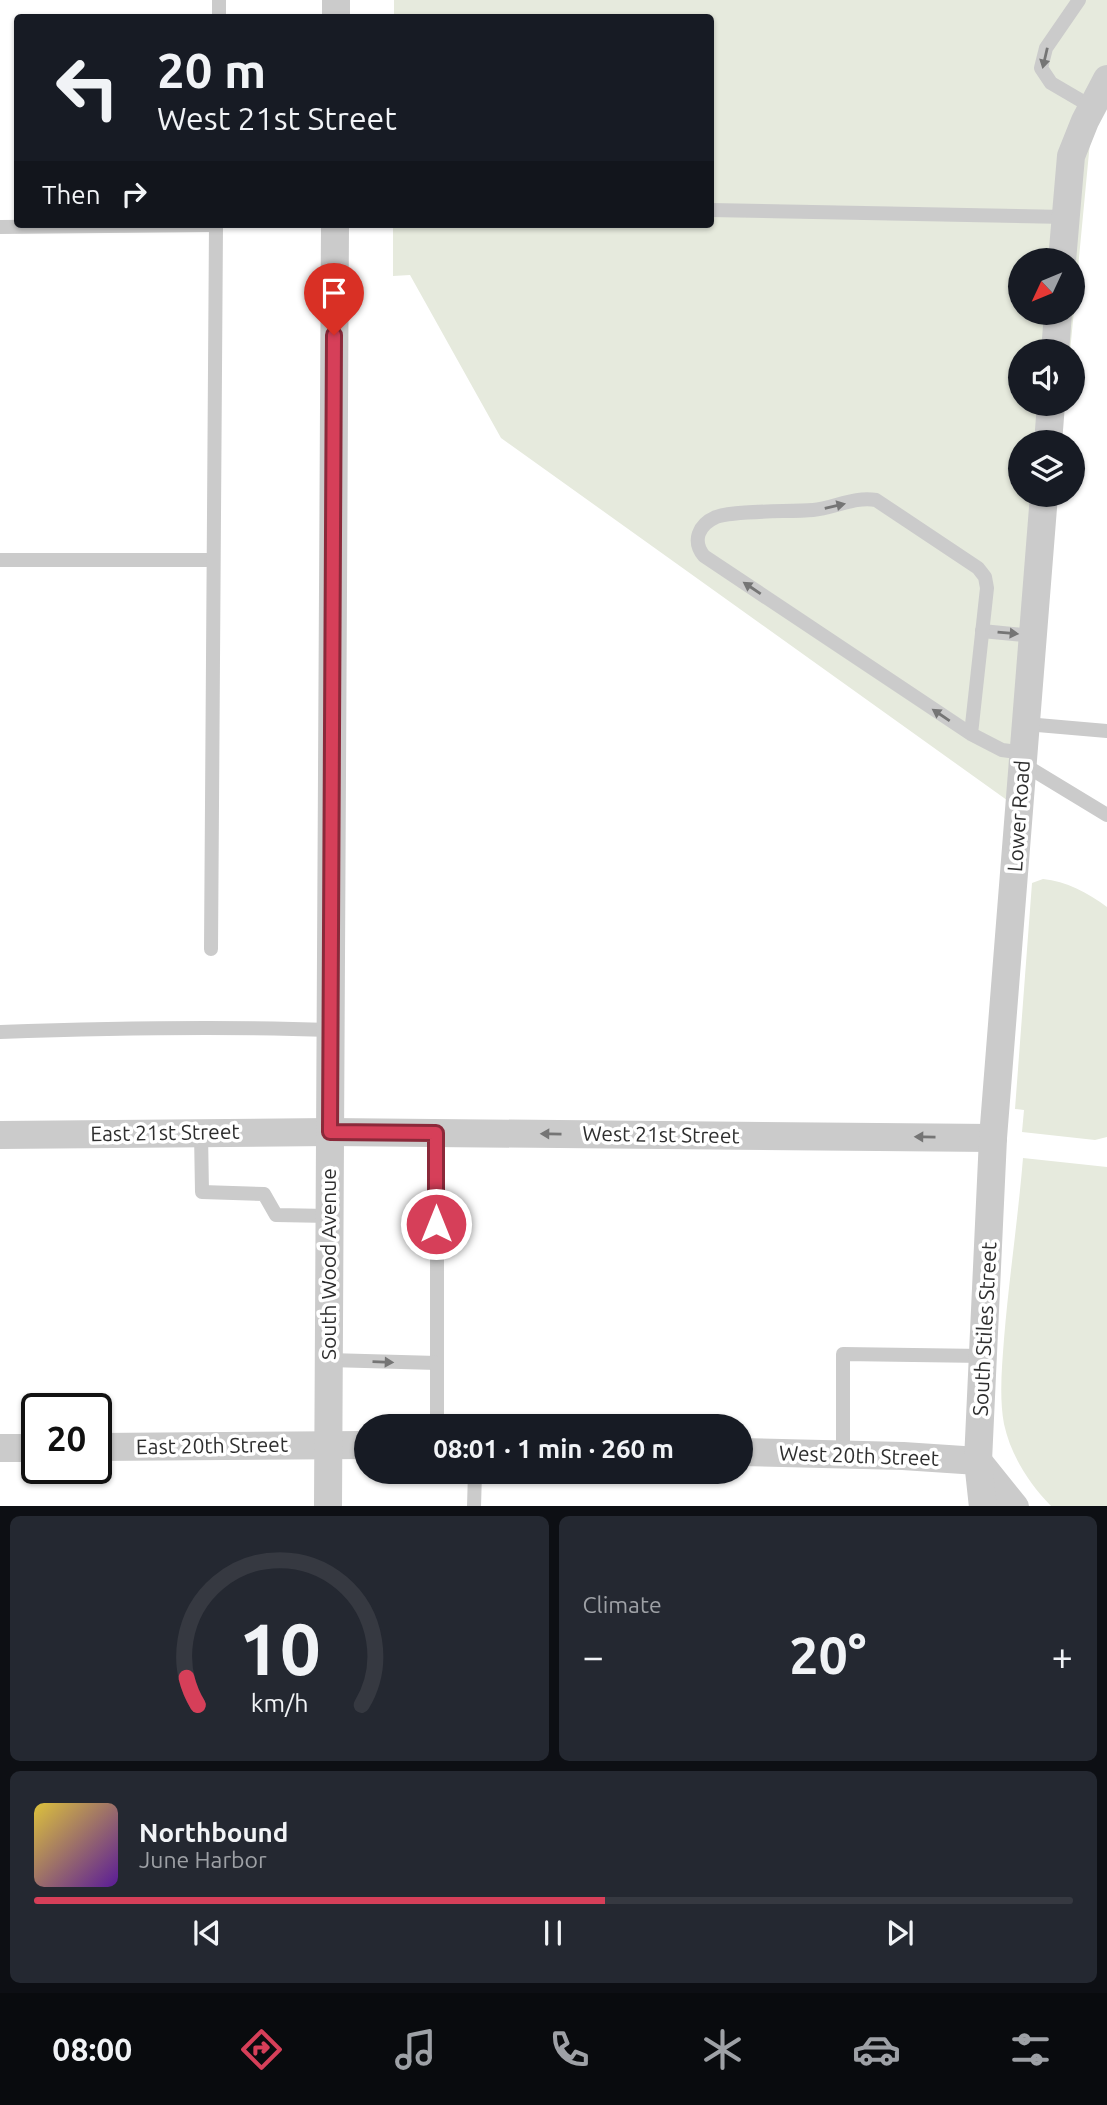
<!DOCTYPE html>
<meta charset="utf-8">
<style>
body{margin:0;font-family:Ubuntu,sans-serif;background:#242831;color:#f1f3f6;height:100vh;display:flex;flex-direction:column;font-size:26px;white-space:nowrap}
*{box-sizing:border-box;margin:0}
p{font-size:23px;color:#9ea1a6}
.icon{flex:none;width:38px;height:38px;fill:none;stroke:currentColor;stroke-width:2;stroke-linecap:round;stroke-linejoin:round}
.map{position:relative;height:1506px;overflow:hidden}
.side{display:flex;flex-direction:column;gap:10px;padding:10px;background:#0d0f14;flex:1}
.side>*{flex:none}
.banner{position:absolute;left:14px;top:14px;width:700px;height:214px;border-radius:7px;box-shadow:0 2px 5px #0004;background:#171b24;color:#f1f3f6;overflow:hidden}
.needle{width:46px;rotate:226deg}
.buttons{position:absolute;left:1008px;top:248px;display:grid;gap:14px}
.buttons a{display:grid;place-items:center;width:77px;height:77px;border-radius:50%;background:#171b24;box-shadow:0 2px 5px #0004;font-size:35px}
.speed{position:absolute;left:21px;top:1393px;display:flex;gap:14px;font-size:35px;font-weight:700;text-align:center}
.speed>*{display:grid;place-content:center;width:91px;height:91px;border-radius:50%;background:#171b24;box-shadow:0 2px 5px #0004;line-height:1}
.speed .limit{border:4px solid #111;border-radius:10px;background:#fff;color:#111}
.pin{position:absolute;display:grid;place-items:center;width:60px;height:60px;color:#fff;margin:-72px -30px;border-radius:50% 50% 50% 0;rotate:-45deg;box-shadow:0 0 7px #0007}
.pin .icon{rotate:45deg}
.me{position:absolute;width:77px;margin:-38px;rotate:0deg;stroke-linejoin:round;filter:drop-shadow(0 0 5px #0008)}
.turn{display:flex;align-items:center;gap:24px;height:147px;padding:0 28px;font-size:32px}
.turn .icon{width:91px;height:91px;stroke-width:2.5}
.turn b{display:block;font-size:49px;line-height:60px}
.then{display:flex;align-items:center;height:66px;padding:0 28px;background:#0003;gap:14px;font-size:26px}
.big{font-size:52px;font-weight:600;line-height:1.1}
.side .tile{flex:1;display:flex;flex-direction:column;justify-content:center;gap:10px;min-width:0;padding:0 24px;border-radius:10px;background:#242831}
.side .dial{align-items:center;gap:0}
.dial svg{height:182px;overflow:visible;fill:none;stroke:#363941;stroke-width:7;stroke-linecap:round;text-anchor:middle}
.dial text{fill:#f1f3f6;stroke:none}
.song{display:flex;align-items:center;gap:21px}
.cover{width:84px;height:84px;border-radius:10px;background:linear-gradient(135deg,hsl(50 70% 55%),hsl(270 70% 35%))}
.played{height:7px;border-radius:4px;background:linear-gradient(90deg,#d63f59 55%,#363941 55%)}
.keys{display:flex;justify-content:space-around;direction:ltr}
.heat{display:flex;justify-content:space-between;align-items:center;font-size:38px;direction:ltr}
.side .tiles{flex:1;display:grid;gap:10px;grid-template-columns:1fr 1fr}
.tile:last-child{grid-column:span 2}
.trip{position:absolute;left:354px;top:1414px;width:399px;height:70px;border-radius:35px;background:#171b24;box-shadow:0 2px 5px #0004;font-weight:600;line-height:70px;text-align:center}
.menu{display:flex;height:112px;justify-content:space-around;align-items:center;background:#090b0e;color:#9ea1a6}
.menu .icon{width:49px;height:49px}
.menu .selected{color:#d63f59}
.menu b{font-size:32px;color:#f1f3f6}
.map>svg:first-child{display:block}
</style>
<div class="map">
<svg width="1107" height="1507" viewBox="0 0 1107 1507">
<rect width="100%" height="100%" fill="#fff"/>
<g fill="#e6eadd" fill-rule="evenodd">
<path d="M394 0H1107V82L1094 100 1070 352H1020V404H1064L1061 443H1020V495H1056L1025 813 501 438 410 275 393 276V224H710V18L394 17ZM1020 261H1073V313H1020Z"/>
<path d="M1043 879C1066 881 1088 893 1107 907V1137L1095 1140 1022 1132 1024 1110 1015 1109 1032 883Z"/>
<path d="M1023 1158 1107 1167V1506H1051C1029 1483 1011 1456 1004 1424 999 1397 1002 1366 1004 1339 1009 1278 1018 1219 1023 1158Z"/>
</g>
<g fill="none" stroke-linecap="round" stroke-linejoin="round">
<g stroke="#cbcbcb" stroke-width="14">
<polyline points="1079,0 1046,48 1041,68 1051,83 1092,107"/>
<polyline points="219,18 219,0"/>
<polyline points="710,210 1066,217"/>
<polyline points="0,227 216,225"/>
<polyline points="0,560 212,560"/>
<polyline points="982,631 1033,636"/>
<polyline points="1026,724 1107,731"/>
<path d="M971 734 987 588 985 577 978 568 876 500C855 496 834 508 813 510 789 512 735 510 716 517 698 525 692 541 704 556L971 734 1002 750 1024 753"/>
<polyline points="1023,764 1107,815"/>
<polyline points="211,949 216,224"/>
<path d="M0 1032C110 1028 220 1026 330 1030"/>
<polyline points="201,1133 202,1192 264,1194 276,1215 329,1216"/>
<polyline points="436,1133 436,1224"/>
<polyline points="437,1253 437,1426"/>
<polyline points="329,1360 437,1363"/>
<polyline points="843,1454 843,1354 984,1356"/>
<polyline points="474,1507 475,1472"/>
</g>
<g stroke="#cbcbcb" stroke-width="28">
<polyline points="336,18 336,0"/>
<polyline points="1062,261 1071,156 1085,121 1107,79"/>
<polyline points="1055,352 1058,313"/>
<polyline points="1048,443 1051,404"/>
<polyline points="0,1135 330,1132 993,1138"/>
<polyline points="96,1447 366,1445"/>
<polyline points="0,1448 37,1448"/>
<polyline points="740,1452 903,1456 978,1461"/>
<polyline points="978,1461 1015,1507"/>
<polyline points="328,1507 335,224"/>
<polyline points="983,1507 978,1461 993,1138 1044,495"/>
</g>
</g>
<defs><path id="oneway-solid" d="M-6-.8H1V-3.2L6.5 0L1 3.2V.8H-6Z" transform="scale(1.75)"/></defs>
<g fill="#757575">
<use href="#oneway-solid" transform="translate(1045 58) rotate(103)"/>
<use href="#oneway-solid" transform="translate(835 506) rotate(-13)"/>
<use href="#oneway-solid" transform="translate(752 588) rotate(-146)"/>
<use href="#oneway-solid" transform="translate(1008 633) rotate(5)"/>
<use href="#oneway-solid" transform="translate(941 715) rotate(-146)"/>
<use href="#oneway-solid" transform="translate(551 1134) rotate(-179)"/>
<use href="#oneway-solid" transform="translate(925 1137) rotate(-179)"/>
<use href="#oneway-solid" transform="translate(383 1362) rotate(2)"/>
</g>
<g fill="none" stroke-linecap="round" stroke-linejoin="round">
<defs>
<polyline id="route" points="334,335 330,1132 436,1133 436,1224"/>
</defs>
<use href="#route" stroke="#8b293a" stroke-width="18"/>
<use href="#route" stroke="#d63f59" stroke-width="12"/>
</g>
<g text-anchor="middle" stroke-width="7" stroke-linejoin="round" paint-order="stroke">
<g font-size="21" fill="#2e2e2e" stroke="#fff">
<text transform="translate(1019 816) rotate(-86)" y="7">Lower Road</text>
<text transform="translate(165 1133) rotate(-1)" y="7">East 21st Street</text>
<text transform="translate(661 1135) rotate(1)" y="7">West 21st Street</text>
<text transform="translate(329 1264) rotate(-90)" y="7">South Wood Avenue</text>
<text transform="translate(985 1329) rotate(-87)" y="7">South Stiles Street</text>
<text transform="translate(212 1446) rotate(-1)" y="7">East 20th Street</text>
<text transform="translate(859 1456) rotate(2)" y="7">West 20th Street</text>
</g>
</g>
</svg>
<div class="buttons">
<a><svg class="needle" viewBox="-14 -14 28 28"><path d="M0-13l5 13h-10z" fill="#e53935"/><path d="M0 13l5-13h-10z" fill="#9ea1a6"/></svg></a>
<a><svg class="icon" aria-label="sound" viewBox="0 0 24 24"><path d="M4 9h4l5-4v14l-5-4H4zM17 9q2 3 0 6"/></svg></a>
<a><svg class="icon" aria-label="layers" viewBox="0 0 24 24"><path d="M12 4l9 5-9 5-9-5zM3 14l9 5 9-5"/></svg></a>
</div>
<div class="speed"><div class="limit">20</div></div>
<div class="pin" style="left:334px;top:335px;background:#d93025"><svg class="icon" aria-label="arrive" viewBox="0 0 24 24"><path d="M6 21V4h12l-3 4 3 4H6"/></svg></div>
<svg class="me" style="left:436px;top:1224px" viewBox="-20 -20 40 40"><circle r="17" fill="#d63f59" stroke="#fff" stroke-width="3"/><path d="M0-11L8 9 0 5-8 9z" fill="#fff"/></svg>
<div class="trip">08:01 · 1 min · 260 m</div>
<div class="banner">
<div class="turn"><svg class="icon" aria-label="left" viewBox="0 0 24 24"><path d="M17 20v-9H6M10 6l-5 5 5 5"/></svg><div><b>20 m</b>West 21st Street</div></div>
<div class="then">Then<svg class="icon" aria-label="right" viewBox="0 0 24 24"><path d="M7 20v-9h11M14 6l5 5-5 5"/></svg></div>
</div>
</div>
<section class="side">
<div class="tiles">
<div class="tile dial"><svg viewBox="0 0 100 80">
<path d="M14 69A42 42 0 1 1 86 69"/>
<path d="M14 69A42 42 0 0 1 9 57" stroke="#d63f59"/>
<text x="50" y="56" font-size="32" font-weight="700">10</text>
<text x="50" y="72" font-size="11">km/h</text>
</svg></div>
<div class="tile"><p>Climate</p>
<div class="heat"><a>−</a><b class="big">20°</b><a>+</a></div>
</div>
<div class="tile">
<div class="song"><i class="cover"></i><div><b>Northbound</b><p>June Harbor</p></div></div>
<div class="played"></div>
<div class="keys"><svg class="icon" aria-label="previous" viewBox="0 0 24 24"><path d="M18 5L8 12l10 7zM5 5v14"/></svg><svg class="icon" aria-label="pause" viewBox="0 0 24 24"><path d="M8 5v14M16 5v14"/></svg><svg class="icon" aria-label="next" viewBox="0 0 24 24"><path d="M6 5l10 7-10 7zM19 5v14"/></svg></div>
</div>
</div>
</section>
<nav class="menu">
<b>08:00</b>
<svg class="icon selected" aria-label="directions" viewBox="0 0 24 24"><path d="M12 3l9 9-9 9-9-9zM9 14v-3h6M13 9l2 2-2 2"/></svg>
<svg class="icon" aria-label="music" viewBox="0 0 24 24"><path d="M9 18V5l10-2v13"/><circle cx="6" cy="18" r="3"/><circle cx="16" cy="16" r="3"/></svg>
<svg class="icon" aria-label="phone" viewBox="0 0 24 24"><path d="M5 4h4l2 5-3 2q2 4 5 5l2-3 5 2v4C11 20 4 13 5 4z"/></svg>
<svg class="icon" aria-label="climate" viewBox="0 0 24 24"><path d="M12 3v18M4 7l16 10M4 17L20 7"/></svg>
<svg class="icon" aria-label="car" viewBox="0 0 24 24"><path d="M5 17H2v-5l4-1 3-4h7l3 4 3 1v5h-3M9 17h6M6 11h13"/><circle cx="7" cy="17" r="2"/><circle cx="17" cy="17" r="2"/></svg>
<svg class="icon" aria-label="filters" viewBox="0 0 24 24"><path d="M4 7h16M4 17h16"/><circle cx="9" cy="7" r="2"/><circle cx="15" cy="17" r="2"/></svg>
</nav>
